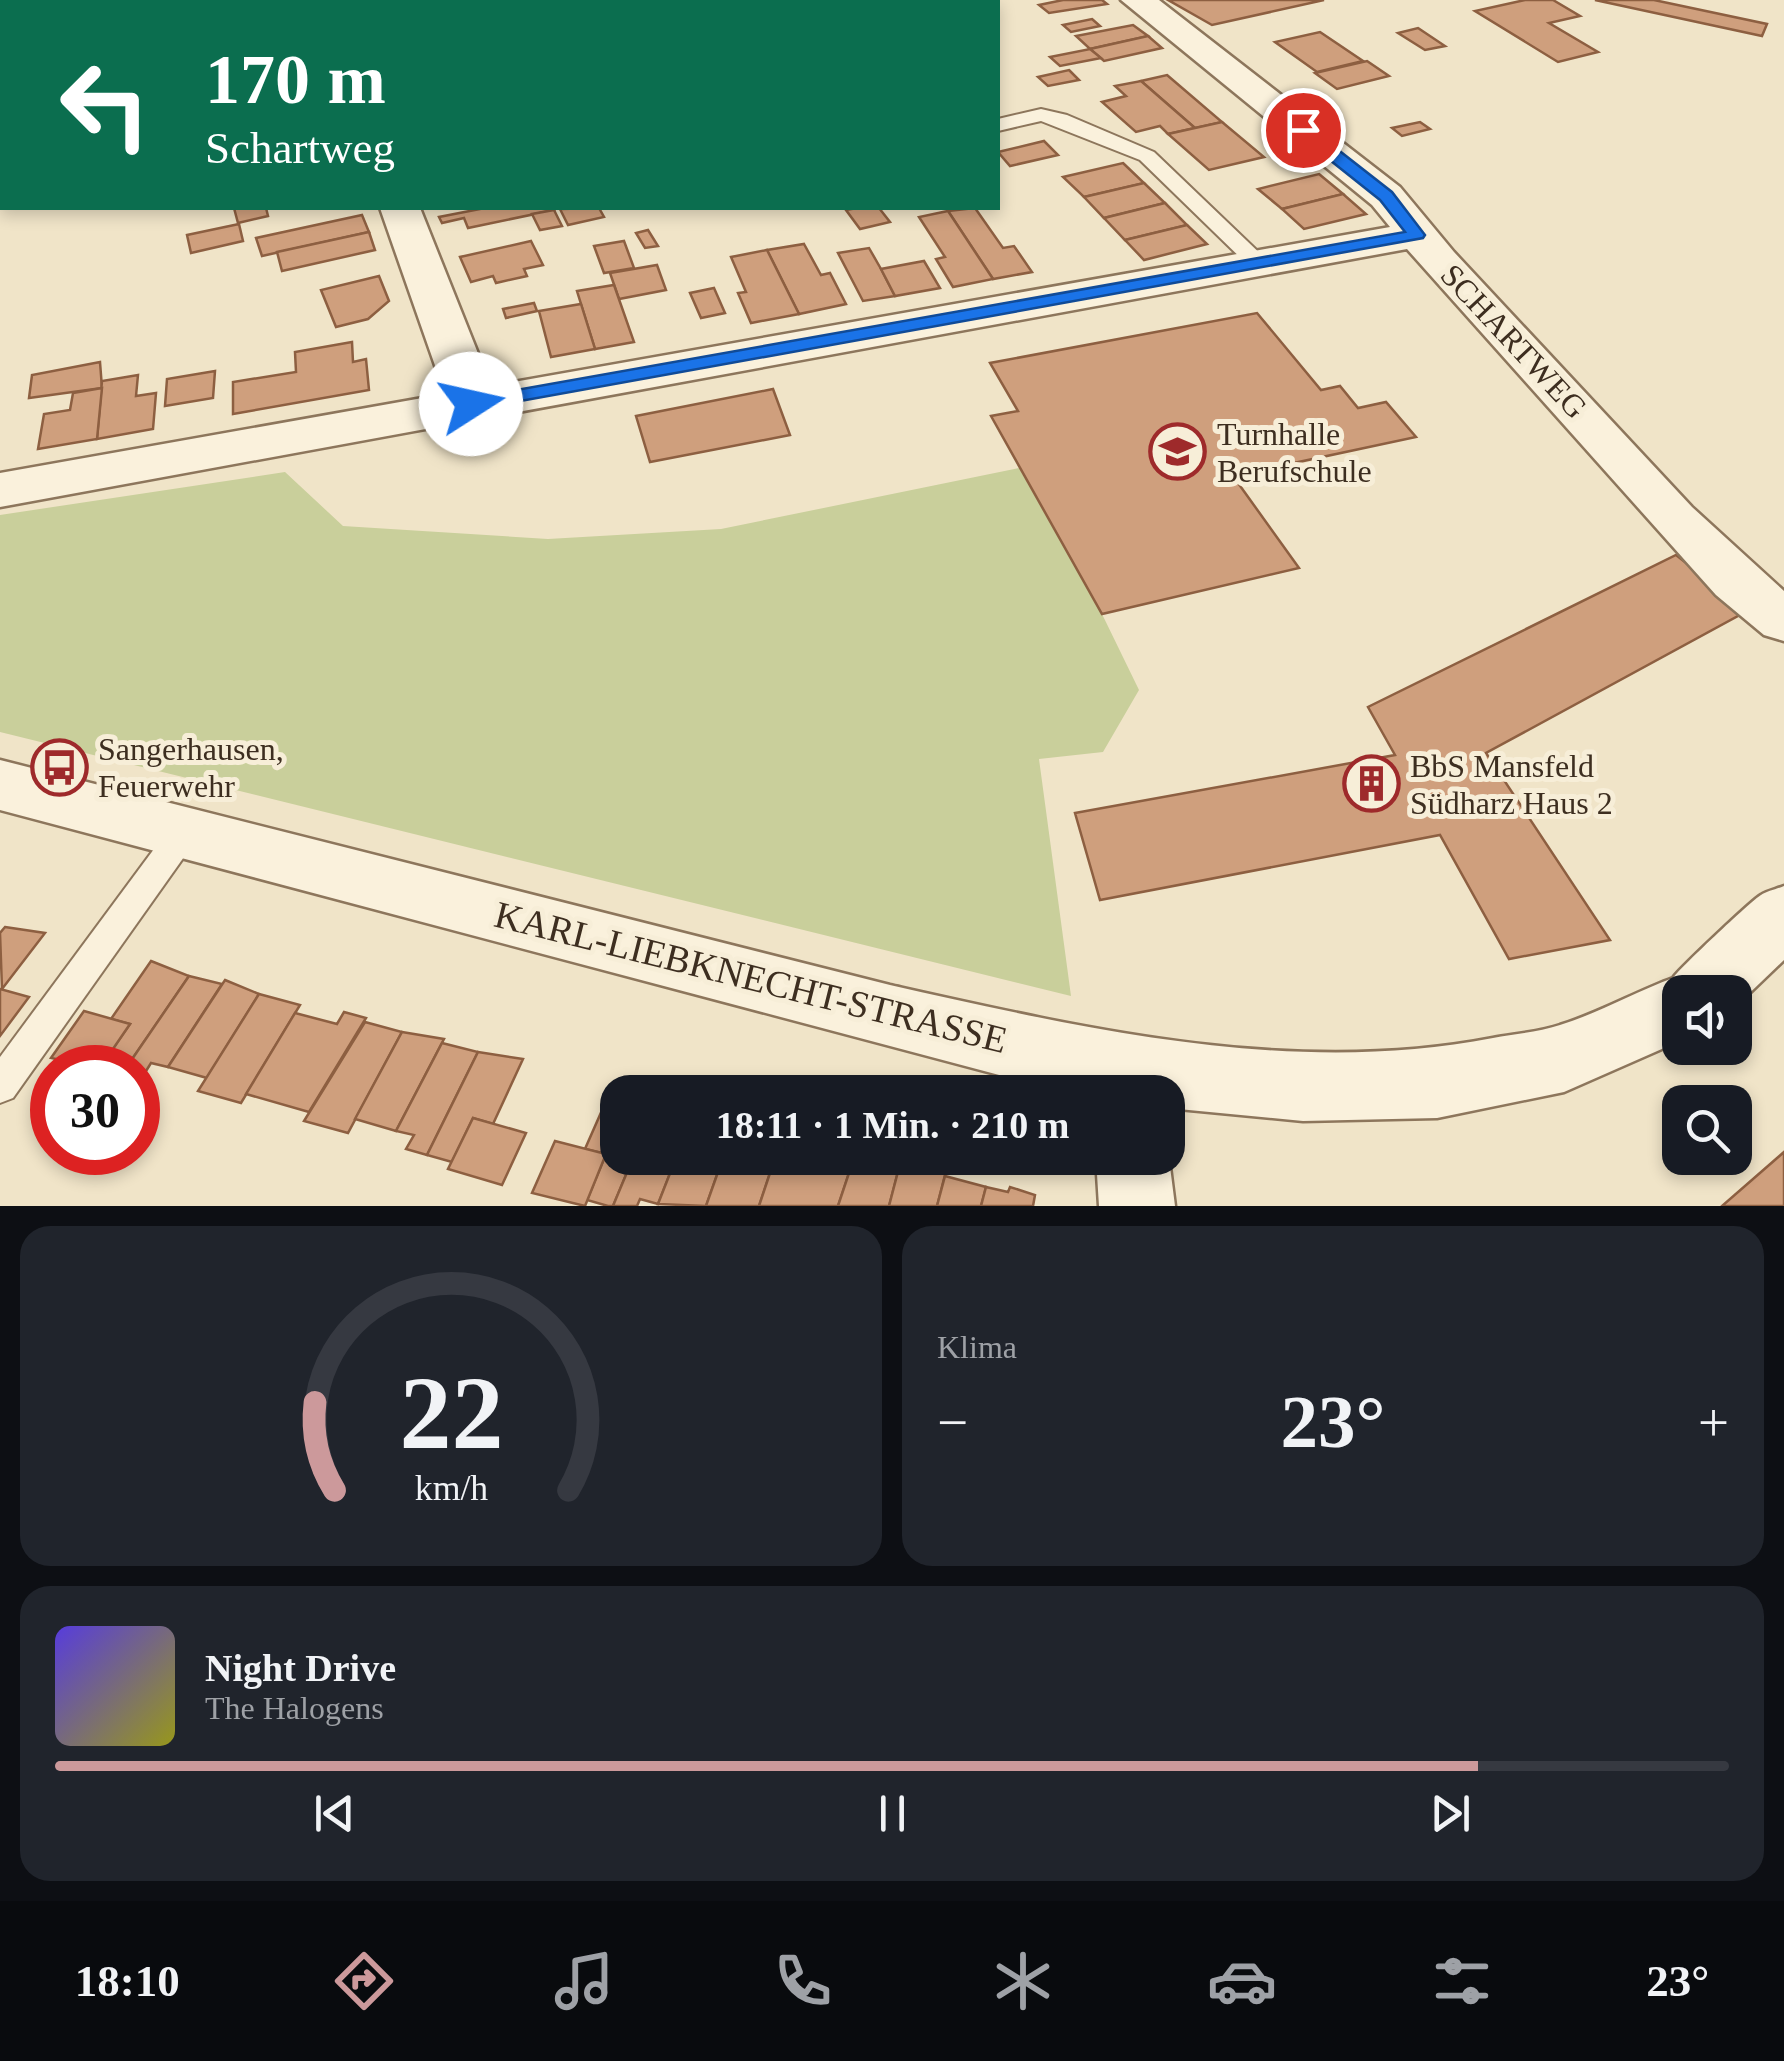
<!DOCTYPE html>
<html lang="de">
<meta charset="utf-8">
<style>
body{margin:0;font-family:"Times New Roman",serif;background:#20242c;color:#f1f3f6;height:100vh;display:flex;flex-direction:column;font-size:38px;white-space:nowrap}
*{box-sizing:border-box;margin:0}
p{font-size:32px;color:#9ea1a6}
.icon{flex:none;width:55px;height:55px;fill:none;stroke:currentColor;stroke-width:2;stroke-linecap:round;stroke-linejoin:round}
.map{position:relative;height:1206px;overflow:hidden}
.drawer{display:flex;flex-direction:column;gap:20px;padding:20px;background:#0d0f14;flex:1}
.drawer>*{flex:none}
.guide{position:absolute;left:0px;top:0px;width:1000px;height:210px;box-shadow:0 5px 15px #0003;background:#0b6e4f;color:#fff;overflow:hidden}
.buttons{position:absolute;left:1662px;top:975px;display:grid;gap:20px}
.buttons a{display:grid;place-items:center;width:90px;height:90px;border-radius:20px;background:#171b24;box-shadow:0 5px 15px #0003;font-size:50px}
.speed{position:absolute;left:30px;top:1045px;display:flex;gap:20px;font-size:50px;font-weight:700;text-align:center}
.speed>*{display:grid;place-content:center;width:130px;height:130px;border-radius:50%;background:#171b24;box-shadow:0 5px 15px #0003;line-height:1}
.speed .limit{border:15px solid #d22;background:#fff;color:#111}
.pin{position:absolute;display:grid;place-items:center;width:85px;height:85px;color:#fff;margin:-42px;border:5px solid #fff;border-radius:50%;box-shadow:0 2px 10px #0007}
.me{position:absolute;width:110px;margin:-55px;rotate:80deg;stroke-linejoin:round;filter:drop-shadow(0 0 8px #0008)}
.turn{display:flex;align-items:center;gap:35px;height:210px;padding:0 40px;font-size:45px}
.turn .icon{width:130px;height:130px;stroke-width:2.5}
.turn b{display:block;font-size:70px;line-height:85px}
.big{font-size:75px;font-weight:700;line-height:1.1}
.drawer .card{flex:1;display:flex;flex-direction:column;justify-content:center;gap:15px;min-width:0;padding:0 35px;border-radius:30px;background:#20242c}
.drawer .dial{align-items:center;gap:0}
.dial svg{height:260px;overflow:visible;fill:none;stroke:#363941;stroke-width:7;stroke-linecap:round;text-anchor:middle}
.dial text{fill:#f1f3f6;stroke:none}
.song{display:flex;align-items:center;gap:30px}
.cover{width:120px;height:120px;border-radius:15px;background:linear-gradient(135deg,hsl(250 70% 55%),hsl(60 70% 35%))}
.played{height:10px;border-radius:5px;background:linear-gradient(90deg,#cc999b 85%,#363941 85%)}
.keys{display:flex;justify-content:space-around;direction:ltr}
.heat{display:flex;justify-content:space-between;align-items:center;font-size:55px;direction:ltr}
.drawer .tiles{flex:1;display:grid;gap:20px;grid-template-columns:1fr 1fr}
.card:last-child{grid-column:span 2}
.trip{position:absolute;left:600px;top:1075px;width:585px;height:100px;border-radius:30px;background:#171b24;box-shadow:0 5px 15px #0003;font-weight:700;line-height:100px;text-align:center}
.menu{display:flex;height:160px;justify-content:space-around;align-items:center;background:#090b0e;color:#9ea1a6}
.menu .icon{width:70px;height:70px}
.menu .active{color:#cc999b}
.menu b{font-size:45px;color:#f1f3f6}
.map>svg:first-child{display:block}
</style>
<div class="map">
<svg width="1784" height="1206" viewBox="0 0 1784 1206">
<rect width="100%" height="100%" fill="#f0e4c8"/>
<polygon fill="#c9cf9b" points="1019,468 1102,614 1139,690 1103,752 1039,759 1071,996 0,732 0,515 285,472 343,526 548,539 721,529"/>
<g fill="#cf9f7d" stroke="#8d5f41" stroke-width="2.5">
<polygon points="1063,0 1102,0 1107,4 1049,13 1039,5"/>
<polygon points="1168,0 1324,0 1212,25"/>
<polygon points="1525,0 1553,0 1580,16 1549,23 1598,52 1558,62 1475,11"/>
<polygon points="1595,0 1654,0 1767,24 1762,36"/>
<polygon points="1092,19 1100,26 1071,32 1063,25"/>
<polygon points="1133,25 1148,36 1090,49 1076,36"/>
<polygon points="1418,28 1445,46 1425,50 1398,33"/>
<polygon points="1320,32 1363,61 1317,72 1275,42"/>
<polygon points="1148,36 1162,48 1104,61 1090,49"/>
<polygon points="1090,49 1101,58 1060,66 1050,57"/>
<polygon points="1367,61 1389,76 1337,89 1315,73"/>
<polygon points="1069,70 1079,80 1048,86 1038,77"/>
<polygon points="1167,75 1222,122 1195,128 1141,81"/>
<polygon points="1141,81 1195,128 1168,134 1160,126 1136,132 1102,102 1126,96 1115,86"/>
<polygon points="1222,122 1264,157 1209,170 1168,134"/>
<polygon points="1420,122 1430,129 1402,136 1392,128"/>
<polygon points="1044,141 1058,155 1010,166 998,152"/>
<polygon points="1123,163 1144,183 1084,197 1063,177"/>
<polygon points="1319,174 1343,194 1282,209 1258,189"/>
<polygon points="1144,183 1165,203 1104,218 1084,197"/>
<polygon points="1343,194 1366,214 1304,229 1282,209"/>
<polygon points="1165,203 1187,225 1125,240 1104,218"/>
<polygon points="234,208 266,208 268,216 238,223"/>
<polygon points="485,208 553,208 554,210 468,228 464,218 442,223 439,217"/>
<polygon points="599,208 604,217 568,225 560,209"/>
<polygon points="857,208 879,208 890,222 860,229 846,210"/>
<polygon points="975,208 1003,248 1014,246 1032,272 993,279 948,211"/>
<polygon points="554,210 562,226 540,230 532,214"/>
<polygon points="948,211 993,279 953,287 936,259 945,257 919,217"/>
<polygon points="362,215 369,232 262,256 256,238"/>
<polygon points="239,224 243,241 191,253 187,235"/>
<polygon points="1187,225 1207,244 1144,260 1125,240"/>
<polygon points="648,230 658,246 645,248 636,233"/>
<polygon points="369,232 375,250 282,271 277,252"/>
<polygon points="531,241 543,265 524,269 527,276 496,283 493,276 471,282 460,257"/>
<polygon points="624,241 634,268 604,273 594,246"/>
<polygon points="804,244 821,275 830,273 846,304 799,314 767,250"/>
<polygon points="869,248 881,269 895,296 863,301 838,253"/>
<polygon points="767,250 799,314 751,323 738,293 746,292 731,257"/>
<polygon points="924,261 940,288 895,296 881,269"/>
<polygon points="657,265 666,290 619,299 610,273"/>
<polygon points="379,276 389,301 368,319 336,327 321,290"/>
<polygon points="614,285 634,342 595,349 577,291"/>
<polygon points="714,288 725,313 701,318 690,293"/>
<polygon points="534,303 537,311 506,318 503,309"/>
<polygon points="581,304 595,349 551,357 539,311"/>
<polygon points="1257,313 1321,390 1340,386 1358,408 1386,402 1416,437 1233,476 1299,568 1102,614 991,416 1018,411 990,363"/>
<polygon points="352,342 353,362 366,359 369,390 233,414 233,382 296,372 295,352"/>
<polygon points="100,362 102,388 29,398 32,375"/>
<polygon points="215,371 213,398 165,406 167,379"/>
<polygon points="138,375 136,396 156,393 153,429 97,439 102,381"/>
<polygon points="102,388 97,439 38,449 44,414 70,410 73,393"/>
<polygon points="773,389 790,435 650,462 636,416"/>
<polygon points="1676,555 1747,611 1486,753 1610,940 1509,959 1440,835 1100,900 1075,813 1395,755 1368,707"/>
<polygon points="5,927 45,933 2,989 0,933"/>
<polygon points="151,961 189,976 126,1068 102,1064 130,1024 111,1019"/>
<polygon points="189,976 222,984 168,1067 151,1063 143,1076 138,1074 138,1068 126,1068"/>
<polygon points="225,980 259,994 207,1078 168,1067"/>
<polygon points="0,989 29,997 0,1036"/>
<polygon points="259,994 300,1005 241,1103 198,1091"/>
<polygon points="84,1011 130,1024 100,1068 51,1058"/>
<polygon points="344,1012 366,1018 309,1112 246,1094 295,1013 337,1024"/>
<polygon points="365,1022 402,1032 348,1133 304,1121"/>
<polygon points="402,1032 444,1039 396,1131 355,1119"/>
<polygon points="442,1043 478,1052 427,1155 406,1149 414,1135 396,1131"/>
<polygon points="478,1052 523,1059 493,1124 473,1118 452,1162 427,1155"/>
<polygon points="614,1083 637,1090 618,1092 618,1158 633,1158 613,1206 608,1206 587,1200 606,1154 585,1149"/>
<polygon points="473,1118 526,1133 502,1185 448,1169"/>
<polygon points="555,1141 606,1154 585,1206 532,1193"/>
<polygon points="1784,1152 1784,1206 1722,1206"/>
<polygon points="633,1158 676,1158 658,1204 640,1199 637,1206 613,1206"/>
<polygon points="676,1158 723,1158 706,1206 658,1204"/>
<polygon points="723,1158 775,1158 759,1206 706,1206"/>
<polygon points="775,1158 854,1158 838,1206 759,1206"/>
<polygon points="854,1158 875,1158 900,1164 889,1206 838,1206"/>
<polygon points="900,1164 946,1171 937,1206 889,1206"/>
<polygon points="945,1176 986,1187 981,1206 937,1206"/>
<polygon points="986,1187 1008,1192 1010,1187 1035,1195 1033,1206 981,1206"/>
</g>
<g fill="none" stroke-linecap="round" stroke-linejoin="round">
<defs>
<g id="service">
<polygon points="1041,109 1067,115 1154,152 1269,262 1266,267 1250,267 1140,160 1041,121 998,131 998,119"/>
<polygon points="185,818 196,822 201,831 196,840 13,1098 0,1103 0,1057 174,822"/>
</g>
<g id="minor">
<polygon points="304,0 338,0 339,2 306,2"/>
<polygon points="1121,0 1159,0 1400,187 1454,252 1692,507 1784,591 1784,641 1764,635 1716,595 1407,249 0,507 0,473 445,394 380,208 420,208 491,386 1390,227 1372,205"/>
<path d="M0 760 890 985C1086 1029 1292 1077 1493 1038 1515 1034 1539 1032 1560 1025 1599 1013 1635 992 1673 978 1676 972 1752 900 1761 895 1767 891 1777 889 1784 886V960L1735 1007V992H1680V1041L1564 1092 1437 1118 1303 1121 1168 1108V1092H1084L1026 1082 0 810Z"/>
<polygon points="1168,1151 1175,1206 1099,1206 1096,1158 1168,1158"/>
</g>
</defs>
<use href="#service" stroke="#8d765c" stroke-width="4"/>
<use href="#minor" stroke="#8d765c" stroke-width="5"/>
<use href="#service" fill="#faf1dc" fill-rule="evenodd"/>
<use href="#minor" fill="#faf1dc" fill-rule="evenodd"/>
</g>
<polygon fill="#1a73e8" stroke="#114b97" stroke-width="2.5" points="1297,127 1309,127 1392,192 1425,235 1423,238 471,410 461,404 471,398 1405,232 1380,200 1297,134"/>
<defs>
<symbol id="school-ring" viewBox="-11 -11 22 22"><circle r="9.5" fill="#f7eed8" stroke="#9e2a2b" stroke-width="1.5"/><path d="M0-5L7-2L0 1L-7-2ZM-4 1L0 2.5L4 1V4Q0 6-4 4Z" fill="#9e2a2b"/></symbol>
<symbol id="bus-ring" viewBox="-11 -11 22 22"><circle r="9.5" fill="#f7eed8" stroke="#9e2a2b" stroke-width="1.5"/><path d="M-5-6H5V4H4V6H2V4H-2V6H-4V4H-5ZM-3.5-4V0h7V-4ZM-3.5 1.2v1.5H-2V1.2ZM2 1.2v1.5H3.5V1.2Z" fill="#9e2a2b"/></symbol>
<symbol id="building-ring" viewBox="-11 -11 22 22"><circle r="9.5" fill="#f7eed8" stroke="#9e2a2b" stroke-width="1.5"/><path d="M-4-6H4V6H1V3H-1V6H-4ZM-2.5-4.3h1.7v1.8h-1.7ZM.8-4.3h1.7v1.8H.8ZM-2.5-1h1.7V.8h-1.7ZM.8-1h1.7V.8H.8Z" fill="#9e2a2b"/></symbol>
</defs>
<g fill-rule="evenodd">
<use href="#school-ring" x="1146" y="420" width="63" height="63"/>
<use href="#bus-ring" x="28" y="736" width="63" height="63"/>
<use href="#building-ring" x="1340" y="752" width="63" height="63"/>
</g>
<g text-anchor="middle" stroke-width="10" stroke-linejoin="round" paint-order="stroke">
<g font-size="32" fill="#3d2e20" stroke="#f7eed8">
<text transform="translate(1514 341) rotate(47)" y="11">SCHARTWEG</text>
</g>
<g font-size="32" fill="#3d2e20" stroke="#f7eed8" text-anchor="start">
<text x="1217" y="445">Turnhalle<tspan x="1217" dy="37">Berufschule</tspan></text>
<text x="98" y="760">Sangerhausen,<tspan x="98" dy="37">Feuerwehr</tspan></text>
<text x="1410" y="777">BbS Mansfeld<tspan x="1410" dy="37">Südharz Haus 2</tspan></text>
</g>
<g font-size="38" fill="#3d2e20" stroke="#f7eed8">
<text transform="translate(751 977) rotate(14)" y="13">KARL-LIEBKNECHT-STRASSE</text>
</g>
</g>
</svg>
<div class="buttons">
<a><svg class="icon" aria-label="sound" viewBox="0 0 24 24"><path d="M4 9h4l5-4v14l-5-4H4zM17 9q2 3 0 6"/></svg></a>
<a><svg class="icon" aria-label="search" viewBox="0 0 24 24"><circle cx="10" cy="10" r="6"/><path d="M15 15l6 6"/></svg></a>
</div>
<div class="speed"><div class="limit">30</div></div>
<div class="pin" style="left:1303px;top:130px;background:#d93025"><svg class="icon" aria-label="arrive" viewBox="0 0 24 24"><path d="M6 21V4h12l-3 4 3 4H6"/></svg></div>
<svg class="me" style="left:471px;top:404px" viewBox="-20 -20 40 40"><circle r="19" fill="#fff"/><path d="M0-13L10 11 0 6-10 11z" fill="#1a73e8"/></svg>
<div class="trip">18:11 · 1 Min. · 210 m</div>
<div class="guide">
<div class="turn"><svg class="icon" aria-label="left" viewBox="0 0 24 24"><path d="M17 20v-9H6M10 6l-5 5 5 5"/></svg><div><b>170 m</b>Schartweg</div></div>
</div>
</div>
<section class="drawer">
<div class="tiles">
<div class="card dial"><svg viewBox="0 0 100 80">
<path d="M14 69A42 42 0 1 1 86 69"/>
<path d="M14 69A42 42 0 0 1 8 42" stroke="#cc999b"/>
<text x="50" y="56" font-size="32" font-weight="700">22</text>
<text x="50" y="72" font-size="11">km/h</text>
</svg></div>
<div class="card"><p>Klima</p>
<div class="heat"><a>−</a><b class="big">23°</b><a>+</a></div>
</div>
<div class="card">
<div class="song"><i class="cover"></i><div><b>Night Drive</b><p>The Halogens</p></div></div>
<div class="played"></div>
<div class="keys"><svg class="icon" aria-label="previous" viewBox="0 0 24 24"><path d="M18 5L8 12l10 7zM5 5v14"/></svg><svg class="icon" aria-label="pause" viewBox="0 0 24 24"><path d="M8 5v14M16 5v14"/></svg><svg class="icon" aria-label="next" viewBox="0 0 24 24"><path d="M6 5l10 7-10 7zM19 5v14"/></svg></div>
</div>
</div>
</section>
<nav class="menu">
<b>18:10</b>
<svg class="icon active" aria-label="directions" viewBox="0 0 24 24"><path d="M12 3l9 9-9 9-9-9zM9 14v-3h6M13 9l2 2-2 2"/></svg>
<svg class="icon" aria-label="music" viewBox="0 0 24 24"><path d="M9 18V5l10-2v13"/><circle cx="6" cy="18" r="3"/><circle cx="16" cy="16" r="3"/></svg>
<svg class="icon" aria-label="phone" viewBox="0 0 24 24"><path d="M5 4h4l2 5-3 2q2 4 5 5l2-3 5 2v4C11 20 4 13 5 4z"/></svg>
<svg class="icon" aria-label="climate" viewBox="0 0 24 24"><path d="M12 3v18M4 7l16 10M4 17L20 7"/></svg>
<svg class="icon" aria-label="car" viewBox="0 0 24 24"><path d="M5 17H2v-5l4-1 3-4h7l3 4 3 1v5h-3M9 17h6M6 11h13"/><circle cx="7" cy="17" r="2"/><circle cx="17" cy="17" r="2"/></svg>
<svg class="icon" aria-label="filters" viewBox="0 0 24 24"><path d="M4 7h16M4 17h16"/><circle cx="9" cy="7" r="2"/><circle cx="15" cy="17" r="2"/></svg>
<b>23°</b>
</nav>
